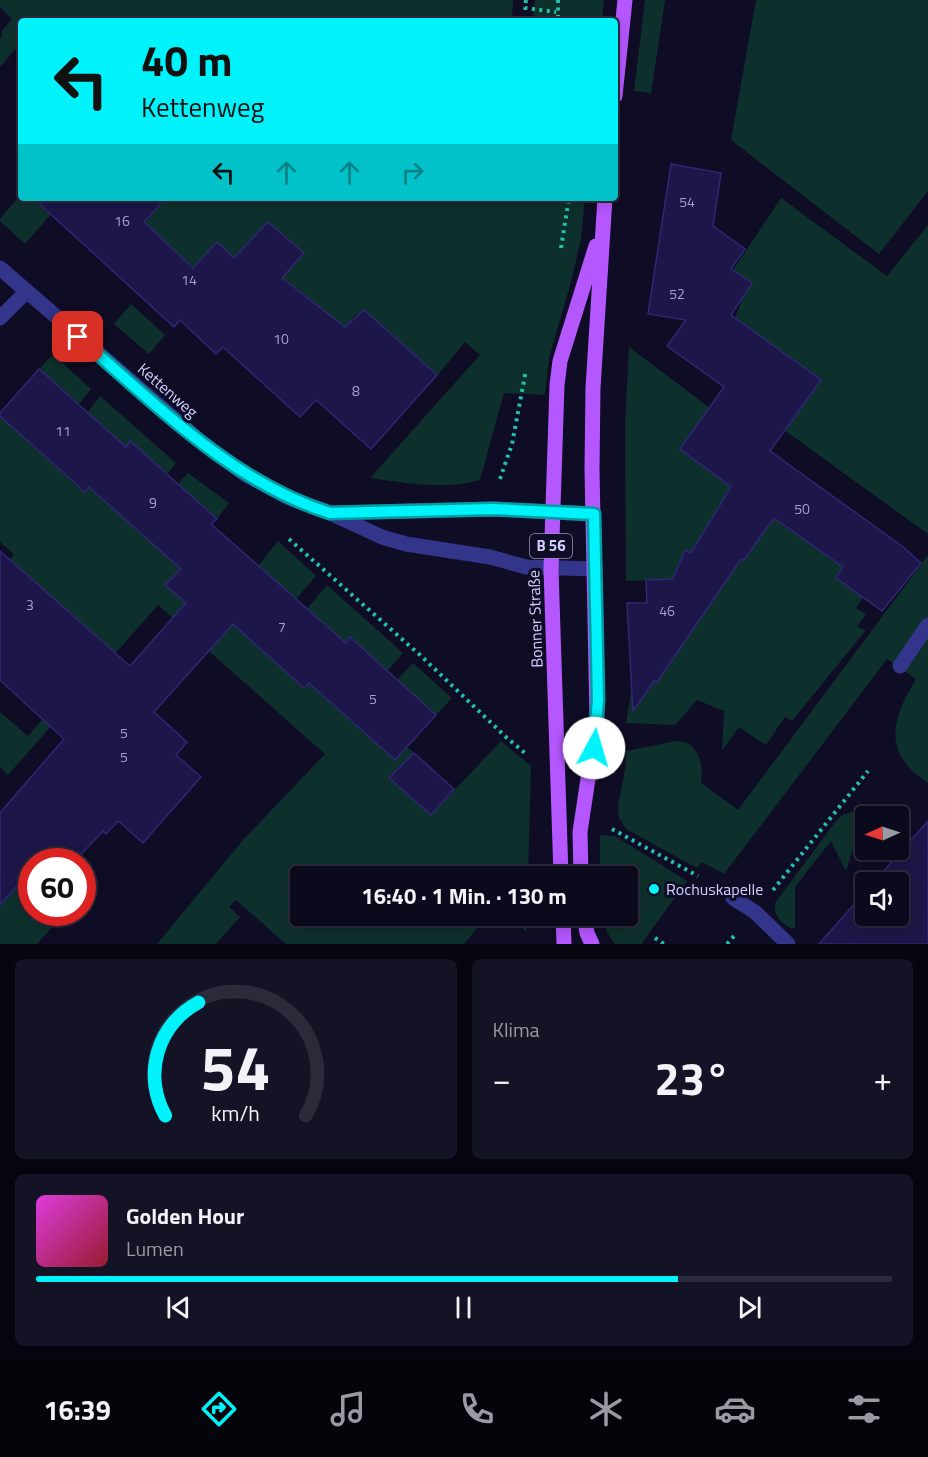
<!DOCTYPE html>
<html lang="de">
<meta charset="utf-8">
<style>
body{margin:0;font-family:"Titillium Web",sans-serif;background:#141225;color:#f1f3f6;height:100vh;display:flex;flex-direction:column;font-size:22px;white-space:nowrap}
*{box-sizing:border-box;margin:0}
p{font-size:20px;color:#9a9aa3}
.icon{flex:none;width:33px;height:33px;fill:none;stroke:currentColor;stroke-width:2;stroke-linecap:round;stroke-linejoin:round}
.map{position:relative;height:944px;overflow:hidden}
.details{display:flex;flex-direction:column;gap:15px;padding:15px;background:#06050f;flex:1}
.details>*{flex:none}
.hud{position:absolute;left:18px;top:18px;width:600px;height:183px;border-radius:6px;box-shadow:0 3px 15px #0003,0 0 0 2px #2b2a3b;background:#00f3fb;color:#111;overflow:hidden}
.needle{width:39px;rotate:267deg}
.tools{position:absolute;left:855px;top:806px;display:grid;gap:12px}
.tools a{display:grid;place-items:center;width:54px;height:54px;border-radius:6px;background:#0b091c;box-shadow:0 3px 15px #0003,0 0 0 2px #2b2a3b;font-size:30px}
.speed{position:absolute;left:18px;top:848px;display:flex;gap:12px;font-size:30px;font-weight:700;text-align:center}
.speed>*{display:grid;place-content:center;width:78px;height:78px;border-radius:50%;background:#0b091c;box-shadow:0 3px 15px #0003,0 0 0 2px #2b2a3b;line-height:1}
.speed .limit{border:9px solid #d22;background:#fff;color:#111}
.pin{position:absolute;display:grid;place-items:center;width:51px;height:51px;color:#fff;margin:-26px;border-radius:12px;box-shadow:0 3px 9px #0006}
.me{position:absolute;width:66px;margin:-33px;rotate:6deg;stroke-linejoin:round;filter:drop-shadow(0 0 4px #0008)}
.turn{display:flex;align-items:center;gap:21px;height:126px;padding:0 24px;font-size:27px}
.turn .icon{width:78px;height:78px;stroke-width:2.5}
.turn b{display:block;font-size:42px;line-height:51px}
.lanes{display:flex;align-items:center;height:57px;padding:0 24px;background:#0003;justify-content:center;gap:30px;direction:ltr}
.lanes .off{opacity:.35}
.big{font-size:45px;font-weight:700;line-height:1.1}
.details .widget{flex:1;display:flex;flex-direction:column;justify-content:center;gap:9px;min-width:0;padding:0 21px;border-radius:9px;background:#141225}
.details .dial{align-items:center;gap:0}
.dial svg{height:156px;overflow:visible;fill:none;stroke:#2b2a3b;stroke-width:7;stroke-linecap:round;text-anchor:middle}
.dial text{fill:#f1f3f6;stroke:none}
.song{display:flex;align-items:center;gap:18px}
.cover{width:72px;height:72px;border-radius:9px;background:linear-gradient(135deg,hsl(300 70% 55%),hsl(350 70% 35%))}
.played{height:6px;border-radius:3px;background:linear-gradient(90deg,#00f3fb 75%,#2b2a3b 75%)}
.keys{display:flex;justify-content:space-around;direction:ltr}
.heat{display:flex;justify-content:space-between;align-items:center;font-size:33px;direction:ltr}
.details .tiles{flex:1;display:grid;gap:15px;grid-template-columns:1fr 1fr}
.widget:last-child{grid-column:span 2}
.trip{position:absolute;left:290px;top:866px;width:348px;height:60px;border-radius:6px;background:#0b091c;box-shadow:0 3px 15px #0003,0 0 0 2px #2b2a3b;font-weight:700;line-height:60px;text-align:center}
.tab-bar{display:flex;height:96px;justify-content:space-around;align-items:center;background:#04040b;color:#9a9aa3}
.tab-bar .icon{width:42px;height:42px}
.tab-bar .active{color:#00f3fb}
.tab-bar b{font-size:27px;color:#f1f3f6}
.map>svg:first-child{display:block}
</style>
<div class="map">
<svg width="928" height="944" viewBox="0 0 928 944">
<rect width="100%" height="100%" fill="#0f0c25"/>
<g fill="#0e302c">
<polygon points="0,0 513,0 512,20 515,21 21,21 21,43 0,67 0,38 3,34 1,32 12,19 0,7"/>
<polygon points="535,0 604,0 602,21 533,21"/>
<polygon points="645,0 665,0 651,93 634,91"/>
<polygon points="756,0 928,0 928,191 879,254 731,140"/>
<polygon points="21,194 21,198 33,198 51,214 25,244 0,221 0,219"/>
<path d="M153 198H585L581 239 571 282 549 358 545 395 504 393 480 480C444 490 407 483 370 478L480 355 465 342 432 382 415 367 420 360 364 310 359 317 356 315 345 327 281 278 289 240 268 222 234 258 217 243 193 267 160 237 135 233 160 205Z"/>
<polygon points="781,198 887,276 928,225 928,534 690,362 702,345 797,414 821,380 735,318 743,297 752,283 733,270"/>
<polygon points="131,304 165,335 149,354 114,324"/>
<polygon points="629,347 710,408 680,449 843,567 863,597 856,608 866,614 857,627 866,630 792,721 785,717 766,745 739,727 722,751 724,711 697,700 675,725 626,723 631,692 645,693 683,643 682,618 700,619 723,586 700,559 685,550 673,579 626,581 625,426"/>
<polygon points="53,354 91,389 79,404 39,369"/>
<polygon points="100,396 176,463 167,474 130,442 126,447 88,412"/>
<polygon points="0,416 84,492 89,487 190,559 166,585 193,610 180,624 158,605 8,775 0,767 0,712 28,736 63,696 99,639 10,560 14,554 0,542"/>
<polygon points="188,473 229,503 217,519 178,484"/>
<polygon points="278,541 316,576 296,599 258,566"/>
<path d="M928 555V783C882 753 891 720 916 679L887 659 724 874 702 862 697 868 626 829 619 818 618 805 625 770 626 751 676 741 689 743C701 756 703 765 701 783L738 810Z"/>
<polygon points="327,585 403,653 387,671 350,638 346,643 307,609"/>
<polygon points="218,611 304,688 309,683 395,760 407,747 414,753 390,778 431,815 501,741 531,766 528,876 300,876 300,915 488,915 464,944 286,944 236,900 229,907 240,917 216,944 157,944 243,840 325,754 193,637"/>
<polygon points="413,663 452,698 436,715 397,680"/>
<path d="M853 812H862L860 828 846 871 831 841 795 887V929C783 927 773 915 775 903L836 821 844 814Z"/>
<polygon points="600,835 615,836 687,881 642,943 644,944 615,944 607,932 604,915 627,915 627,876 600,876"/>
<polygon points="31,869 32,912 66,912 37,944 0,944 0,905"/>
<polygon points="507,915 528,915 527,932"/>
</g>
<g fill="#1d1648" stroke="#302676" stroke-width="1.5">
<polygon points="671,164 721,173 713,226 745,249 731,269 752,283 731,315 821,380 770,451 902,546 921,563 882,611 836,578 843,567 774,518 743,561 741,559 657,682 654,681 633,711 627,603 647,603 646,580 673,579 685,550 691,553 731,487 680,449 724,387 667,346 686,320 648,314"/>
<polygon points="33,198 166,198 144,222 193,268 217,242 234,258 268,222 304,253 282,278 345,327 364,310 437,375 371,449 316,400 300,417 223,347 216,354 180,320 174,327"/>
<polygon points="39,369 126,447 130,441 178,484 217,519 211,524 346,643 350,637 436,715 395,760 309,683 304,688 233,624 154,712 187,742 176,755 201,777 143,843 118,821 106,834 103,831 75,861 32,861 32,869 0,905 0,813 64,739 0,680 0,551 130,666 186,603 165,585 181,569 89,487 85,492 0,416 0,413"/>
<polygon points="414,753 454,789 431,815 389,778"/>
<polygon points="928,821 928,944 819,944 866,891 866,915 898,915 898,882 874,882"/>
</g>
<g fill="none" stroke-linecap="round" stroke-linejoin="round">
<g stroke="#22c1ad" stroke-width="4" stroke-dasharray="3 4.5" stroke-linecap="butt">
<polyline points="526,0 525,8 556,12"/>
<polyline points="558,0 558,21"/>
<polyline points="561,248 569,198"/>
<polyline points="500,479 512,444 526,370"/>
<polyline points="289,539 420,655 507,738 525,753"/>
<polyline points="612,829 698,876"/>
<polyline points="773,890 868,771"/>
<polyline points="655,938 664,944"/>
<polyline points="727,944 735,935"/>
</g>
<g stroke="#323589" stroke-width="15">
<polyline points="900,666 928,625"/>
<polyline points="733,898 755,912 788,944"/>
</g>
<g stroke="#323589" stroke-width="15">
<polyline points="0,268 200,441 246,475 289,498 330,513 382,537 406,544 490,557 526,567 595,569"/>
<polyline points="0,318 26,292"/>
<polyline points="333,513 493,509 594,514"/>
</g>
<g stroke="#b557ff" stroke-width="15">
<polyline points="615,96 625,0"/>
<polyline points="561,876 551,569 557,385 560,361 596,246"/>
<polyline points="581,876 580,832 597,719 592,469 593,388 605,198"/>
<polyline points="563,915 564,944"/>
<polyline points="584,915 587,933 592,944"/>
</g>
</g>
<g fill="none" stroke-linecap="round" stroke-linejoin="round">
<defs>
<path id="route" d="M78 337C155 403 231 482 330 513L493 509 594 514 598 700 594 748"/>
</defs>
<use href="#route" stroke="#009ea3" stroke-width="15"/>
<use href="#route" stroke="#00f3fb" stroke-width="10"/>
</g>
<circle fill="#00f3fb" stroke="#0f0c25" stroke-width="2" cx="654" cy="889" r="6"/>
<g text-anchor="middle" stroke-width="6" stroke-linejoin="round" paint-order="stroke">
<g font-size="14" fill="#a5a2d1">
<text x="687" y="207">54</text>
<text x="122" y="226">16</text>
<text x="189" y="285">14</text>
<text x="677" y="299">52</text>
<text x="281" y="344">10</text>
<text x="356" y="396">8</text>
<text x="63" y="436">11</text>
<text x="153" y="508">9</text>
<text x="802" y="514">50</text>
<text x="30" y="610">3</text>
<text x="667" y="616">46</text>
<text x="282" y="632">7</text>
<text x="373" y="704">5</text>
<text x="124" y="738">5</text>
<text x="124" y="762">5</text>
</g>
<rect fill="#0f0c25" stroke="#9895be" stroke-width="1.5" x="530" y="534" width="42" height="24" rx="4.5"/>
<g font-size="15" font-weight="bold" fill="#d2d0ff">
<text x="551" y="551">B 56</text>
</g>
<g font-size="16" fill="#d2d0ff" stroke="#0f0c25">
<text transform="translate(168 390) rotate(41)" y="6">Kettenweg</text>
<text transform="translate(535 619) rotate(-92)" y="6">Bonner Straße</text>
</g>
<g font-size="16" fill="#d2d0ff" stroke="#0f0c25" text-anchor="start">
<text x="666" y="895">Rochuskapelle</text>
</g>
</g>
</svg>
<div class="tools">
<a><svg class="needle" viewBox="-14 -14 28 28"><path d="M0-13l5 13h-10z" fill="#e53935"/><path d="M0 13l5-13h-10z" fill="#9a9aa3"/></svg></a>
<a><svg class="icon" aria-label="sound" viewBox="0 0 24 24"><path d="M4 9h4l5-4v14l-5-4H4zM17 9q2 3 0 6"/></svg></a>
</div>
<div class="speed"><div class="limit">60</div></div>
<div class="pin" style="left:78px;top:337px;background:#d93025"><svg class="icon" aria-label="arrive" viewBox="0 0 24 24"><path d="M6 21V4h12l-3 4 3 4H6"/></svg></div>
<svg class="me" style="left:594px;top:748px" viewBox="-20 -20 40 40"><circle r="19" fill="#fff"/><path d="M0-13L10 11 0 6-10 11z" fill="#00f3fb"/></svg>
<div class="trip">16:40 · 1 Min. · 130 m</div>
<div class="hud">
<div class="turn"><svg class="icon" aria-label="left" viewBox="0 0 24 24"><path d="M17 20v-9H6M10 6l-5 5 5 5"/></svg><div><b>40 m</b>Kettenweg</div></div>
<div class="lanes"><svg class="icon" aria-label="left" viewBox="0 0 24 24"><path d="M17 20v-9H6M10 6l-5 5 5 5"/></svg><svg class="icon off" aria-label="ahead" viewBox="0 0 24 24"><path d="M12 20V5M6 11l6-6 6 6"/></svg><svg class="icon off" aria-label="ahead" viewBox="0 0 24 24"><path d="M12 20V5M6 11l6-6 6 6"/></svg><svg class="icon off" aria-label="right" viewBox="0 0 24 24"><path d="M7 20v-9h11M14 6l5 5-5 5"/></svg></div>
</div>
</div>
<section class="details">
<div class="tiles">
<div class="widget dial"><svg viewBox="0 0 100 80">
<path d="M14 69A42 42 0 1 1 86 69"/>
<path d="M14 69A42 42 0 0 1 31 11" stroke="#00f3fb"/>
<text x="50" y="56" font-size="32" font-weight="700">54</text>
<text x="50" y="72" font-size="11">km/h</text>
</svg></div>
<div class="widget"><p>Klima</p>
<div class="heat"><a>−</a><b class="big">23°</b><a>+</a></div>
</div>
<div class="widget">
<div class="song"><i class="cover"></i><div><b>Golden Hour</b><p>Lumen</p></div></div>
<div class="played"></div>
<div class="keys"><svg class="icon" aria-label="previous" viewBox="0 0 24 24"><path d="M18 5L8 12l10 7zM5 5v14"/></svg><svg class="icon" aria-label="pause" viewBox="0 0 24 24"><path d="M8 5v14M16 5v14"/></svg><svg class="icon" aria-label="next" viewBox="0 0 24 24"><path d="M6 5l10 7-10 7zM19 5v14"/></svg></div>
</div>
</div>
</section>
<nav class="tab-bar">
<b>16:39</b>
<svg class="icon active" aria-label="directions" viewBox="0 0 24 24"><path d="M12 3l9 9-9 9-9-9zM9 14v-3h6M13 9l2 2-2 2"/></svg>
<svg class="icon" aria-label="music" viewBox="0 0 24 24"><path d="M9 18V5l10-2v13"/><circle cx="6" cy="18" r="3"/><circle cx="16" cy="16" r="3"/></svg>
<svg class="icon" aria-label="phone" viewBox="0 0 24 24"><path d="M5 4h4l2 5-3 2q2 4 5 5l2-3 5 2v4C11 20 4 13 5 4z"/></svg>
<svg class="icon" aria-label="climate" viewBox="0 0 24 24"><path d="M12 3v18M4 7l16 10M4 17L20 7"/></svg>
<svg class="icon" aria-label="car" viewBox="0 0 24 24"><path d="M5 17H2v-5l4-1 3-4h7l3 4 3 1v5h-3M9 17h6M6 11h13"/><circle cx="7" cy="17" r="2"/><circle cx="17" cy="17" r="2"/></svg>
<svg class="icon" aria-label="filters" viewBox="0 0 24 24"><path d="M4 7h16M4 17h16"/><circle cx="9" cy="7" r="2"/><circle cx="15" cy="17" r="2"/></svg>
</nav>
